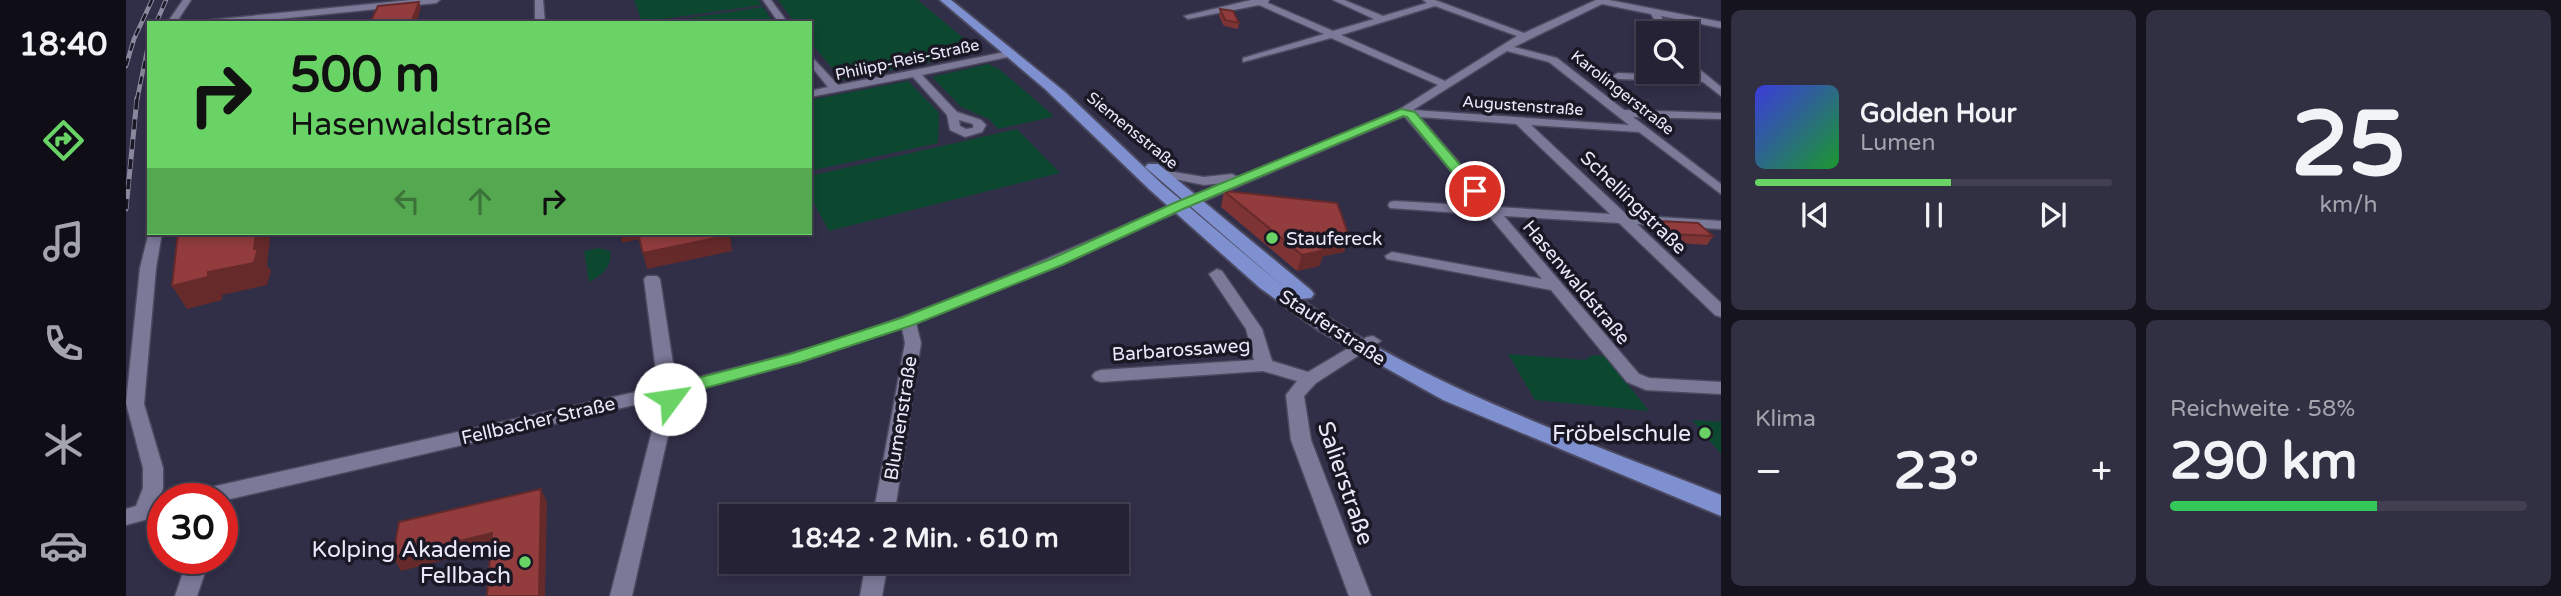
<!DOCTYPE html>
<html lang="de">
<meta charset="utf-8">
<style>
body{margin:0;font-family:"Varela Round",sans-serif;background:#312f42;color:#f1f3f6;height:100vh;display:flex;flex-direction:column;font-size:26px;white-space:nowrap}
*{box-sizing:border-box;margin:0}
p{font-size:23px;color:#a3a4ad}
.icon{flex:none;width:38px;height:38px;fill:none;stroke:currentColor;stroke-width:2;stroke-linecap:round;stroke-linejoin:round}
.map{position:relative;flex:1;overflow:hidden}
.details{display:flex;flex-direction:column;gap:10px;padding:10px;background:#14131e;width:840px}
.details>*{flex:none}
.hud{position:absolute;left:21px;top:21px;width:665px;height:214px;border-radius:0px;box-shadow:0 4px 10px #0003,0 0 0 2px #423f51;background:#69d465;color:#111;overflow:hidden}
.buttons{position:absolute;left:1510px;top:21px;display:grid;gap:14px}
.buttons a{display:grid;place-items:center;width:63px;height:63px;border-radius:0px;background:#252236;box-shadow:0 4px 10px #0003,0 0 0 2px #423f51;font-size:35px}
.speed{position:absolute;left:21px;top:483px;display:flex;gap:14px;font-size:35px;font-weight:700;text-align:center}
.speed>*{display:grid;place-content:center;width:91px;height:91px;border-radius:50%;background:#252236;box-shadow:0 4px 10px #0003,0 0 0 2px #423f51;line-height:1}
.speed .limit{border:10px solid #d22;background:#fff;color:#111}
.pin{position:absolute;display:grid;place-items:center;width:60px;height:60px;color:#fff;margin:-30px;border:4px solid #fff;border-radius:50%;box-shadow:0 2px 7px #0007}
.me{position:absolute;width:77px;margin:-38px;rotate:59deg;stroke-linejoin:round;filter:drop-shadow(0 0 5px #0008)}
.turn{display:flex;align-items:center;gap:24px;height:147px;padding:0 28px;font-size:32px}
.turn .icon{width:91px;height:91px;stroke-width:2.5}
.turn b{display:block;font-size:49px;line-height:60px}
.lanes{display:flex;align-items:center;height:66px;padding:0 28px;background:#0003;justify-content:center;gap:35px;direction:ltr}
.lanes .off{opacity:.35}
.big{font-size:52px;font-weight:700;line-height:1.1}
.details .tile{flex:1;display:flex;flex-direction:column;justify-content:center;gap:10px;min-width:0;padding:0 24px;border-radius:10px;background:#312f42}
.details .dial{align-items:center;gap:0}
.dial b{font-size:91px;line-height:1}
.song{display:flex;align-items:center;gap:21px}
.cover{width:84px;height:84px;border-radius:10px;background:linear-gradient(135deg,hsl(240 70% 55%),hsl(130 70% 35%))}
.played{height:7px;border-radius:4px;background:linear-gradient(90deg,#69d465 55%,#423f51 55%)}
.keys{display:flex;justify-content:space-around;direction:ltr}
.heat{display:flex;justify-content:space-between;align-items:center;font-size:38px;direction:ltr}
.charge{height:10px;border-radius:5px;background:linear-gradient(90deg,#34c759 58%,#423f51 0)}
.details .tiles{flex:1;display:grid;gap:10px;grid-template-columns:repeat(2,1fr)}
.trip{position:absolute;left:593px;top:504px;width:410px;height:70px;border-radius:0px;background:#252236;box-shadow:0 4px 10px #0003,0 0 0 2px #423f51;font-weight:700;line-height:70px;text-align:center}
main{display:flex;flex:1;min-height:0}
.tab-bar{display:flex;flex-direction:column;width:126px;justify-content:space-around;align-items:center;background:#0f0e16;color:#a3a4ad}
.tab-bar .icon{width:49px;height:49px}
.tab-bar .selected{color:#69d465}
.tab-bar b{font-size:32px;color:#f1f3f6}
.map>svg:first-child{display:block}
</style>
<main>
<nav class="tab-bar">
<b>18:40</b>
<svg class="icon selected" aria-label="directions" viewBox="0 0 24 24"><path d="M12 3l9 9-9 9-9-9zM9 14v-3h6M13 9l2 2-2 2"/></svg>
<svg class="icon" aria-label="music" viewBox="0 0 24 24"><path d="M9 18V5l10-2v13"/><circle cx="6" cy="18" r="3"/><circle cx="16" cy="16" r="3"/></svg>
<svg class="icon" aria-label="phone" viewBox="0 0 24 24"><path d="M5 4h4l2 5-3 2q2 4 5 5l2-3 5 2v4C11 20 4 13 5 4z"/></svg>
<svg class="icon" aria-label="climate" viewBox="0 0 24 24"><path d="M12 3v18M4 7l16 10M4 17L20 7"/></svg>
<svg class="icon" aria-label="car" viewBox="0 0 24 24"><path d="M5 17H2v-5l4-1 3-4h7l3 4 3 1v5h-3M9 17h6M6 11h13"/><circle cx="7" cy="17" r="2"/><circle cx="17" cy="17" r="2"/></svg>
</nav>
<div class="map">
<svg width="1595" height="596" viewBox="0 0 1595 596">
<rect width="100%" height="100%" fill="#312e48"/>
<g fill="#0c4830">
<polygon points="508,0 632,0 636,5 516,22"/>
<polygon points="652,0 792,0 848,47 849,53 716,80 684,42 684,23 669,23"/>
<polygon points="637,7 648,23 566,23 563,18"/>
<polygon points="862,64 873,69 927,115 926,117 872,129 863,119 835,107 806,77"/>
<polygon points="782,81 813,113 812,143 684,171 684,100"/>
<polygon points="891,129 934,173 703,231 684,196 684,176"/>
<path d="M472 248 484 251C487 266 475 276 463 282L458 251Z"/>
<polygon points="1382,354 1459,360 1467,355 1479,356 1523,411 1409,400"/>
<polygon points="1566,420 1595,422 1595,454"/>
</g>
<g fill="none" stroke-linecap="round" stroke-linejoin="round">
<defs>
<g id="minor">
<polygon points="57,0 65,0 50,23 41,23"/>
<polygon points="285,0 314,0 310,3 113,23 80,23 84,20"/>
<polygon points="409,0 417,0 419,23 409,23"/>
<polygon points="637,0 645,0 662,23 653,23"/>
<path d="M1125 0H1143L1142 3 1207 31 1248 19 1207 0H1218L1257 16 1301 3 1297 0H1309L1398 33 1470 0H1483L1595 22V28L1535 16 1545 33H1536L1525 14 1476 4 1388 47 1431 58 1498 110 1595 113V119L1507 117 1595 184V194L1513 132 1405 125 1501 215 1595 221V229L1511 224 1595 303V317L1589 315 1493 223 1378 216 1513 374 1523 378 1595 382V394L1520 390 1501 382 1425 290 1261 259 1259 256 1266 252 1416 279 1362 215 1264 208 1262 205 1264 202 1269 201 1355 206 1278 116 1040 217 936 265 790 323 795 343 768 516H747L779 343 776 328 675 362 551 395 506 596H484L534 399 96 501 58 499 61 493 68 491 532 387 518 279 521 276H531L534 279 550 383C611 367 674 353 734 332 859 289 977 233 1098 183L1078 185 1029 175V169L1078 177 1106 174 1112 177 1271 111 1312 85 1205 38 1117 62V58L1198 34 1133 5 1062 19 1058 16ZM1309 6 1391 36 1319 81 1215 35ZM1381 51 1423 62 1503 125 1287 110ZM1294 117 1390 124 1484 214 1371 207Z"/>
<path d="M884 51 887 52V56L796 75 831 112 855 120 860 125 856 132 839 137 824 130 821 115 787 77 684 97V91L702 87 684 65V55L712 85ZM833 120 847 124V128L840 129 834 126Z"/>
<polygon points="1561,59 1595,87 1595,96 1577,82 1492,79 1487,76 1492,73 1570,76 1561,67"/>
<polygon points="23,232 36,233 30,268 18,404 37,468 37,488 33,500 37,499 37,515 0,525 0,509 10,506 17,488 17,468 0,403 14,268"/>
<polygon points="1091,269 1096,271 1136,329 1146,361 1182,372 1241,337 1247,336 1255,341 1190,383 1178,396 1185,440 1245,596 1223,596 1165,440 1160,395 1171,381 1137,371 975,382 969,380 966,376 969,372 975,370 1128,360 1120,329 1083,274"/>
<polygon points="62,558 84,558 71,596 49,596"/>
<polygon points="740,562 762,562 756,596 734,596"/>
</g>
<path id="major" d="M814 0H825L939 92 1036 184 1161 290 1019 167 1022 164H1032L1185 290 1188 294 1185 298 1174 299C1301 388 1452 438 1595 495V516L1317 400 1194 331 1134 288 1024 190 919 89Z"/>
</defs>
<use href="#minor" stroke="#4b495f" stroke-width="3"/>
<use href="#major" stroke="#4b495f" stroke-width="4"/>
<use href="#minor" fill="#7b7998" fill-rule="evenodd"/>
<use href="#major" fill="#7f90d1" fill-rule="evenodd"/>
<defs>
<g id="rail-far1">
<polyline points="30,23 40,0"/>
<polyline points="0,66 8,39 26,0"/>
<polyline points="11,100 23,41"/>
</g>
<polyline id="rail" points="0,209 11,98"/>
</defs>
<use href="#rail-far1" stroke="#8a889e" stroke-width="4.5"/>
<use href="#rail" stroke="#8a889e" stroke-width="5"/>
<use href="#rail-far1" stroke="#191824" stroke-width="2.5" stroke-dasharray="8" stroke-linecap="butt"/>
<use href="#rail" stroke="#191824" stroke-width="3.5" stroke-dasharray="10" stroke-linecap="butt"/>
</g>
<g fill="#7e3435">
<polygon points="1094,9 1113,23 1112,29 1098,26 1093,16"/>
<polygon points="1098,191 1223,236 1218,252 1197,256 1193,266 1171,271 1095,207"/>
<polygon points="1532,221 1587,236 1581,245 1541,242 1527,229"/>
</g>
<g fill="#662a2b">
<polygon points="293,2 295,8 290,23 285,23"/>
<polygon points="127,233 141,233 144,239 141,265 145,271 141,285 96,295 96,300 61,309 46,286 82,272 128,249"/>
<polygon points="494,233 512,233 513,239 496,243"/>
<polygon points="604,235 606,251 521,269 517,253"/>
<polygon points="1223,236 1218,252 1197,256 1193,266 1171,271 1176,255 1188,242"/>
<polygon points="415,489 421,502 419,596 413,596"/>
<polygon points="366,533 373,546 275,571 267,557"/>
</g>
<g fill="#923c3e" stroke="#662a2b" stroke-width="2">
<polygon points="293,2 285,23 244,23 252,6"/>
<polygon points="1094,9 1107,11 1113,23 1099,20"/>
<polygon points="1098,191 1211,203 1223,236 1188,242 1199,250 1176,255"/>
<polygon points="1532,221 1572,223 1587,236 1546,234"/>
<polygon points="52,233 130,233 128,249 132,248 128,263 82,272 82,277 46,286"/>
<polygon points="512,233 603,233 604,235 517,253"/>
<polygon points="415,489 413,596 361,596 366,533 267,557 273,522"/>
</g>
<polygon fill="#69d465" stroke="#448a42" stroke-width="2" points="1275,109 1289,112 1354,188 1354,194 1344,194 1281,117 1277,116 1057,209 936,265 787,325 675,362 553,395 550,404 537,404 534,399 537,387 664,354 775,318 925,259 1048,203"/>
<g fill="#69d465" stroke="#191824" stroke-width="2.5">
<circle cx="1146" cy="238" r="7"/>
<circle cx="1579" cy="433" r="7"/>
<circle cx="399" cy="562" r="7"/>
</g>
<g text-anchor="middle" stroke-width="7" stroke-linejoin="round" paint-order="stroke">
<g font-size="16" fill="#eae9fa" stroke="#191824">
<text transform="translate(781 59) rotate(-12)" y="6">Philipp-Reis-Straße</text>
<text transform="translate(1497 92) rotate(38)" y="6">Karolingerstraße</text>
<text transform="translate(1397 105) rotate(4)" y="6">Augustenstraße</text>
<text transform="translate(1007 130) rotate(39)" y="6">Siemensstraße</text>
</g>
<g font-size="19" fill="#eae9fa" stroke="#191824">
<text transform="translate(1508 202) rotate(44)" y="7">Schellingstraße</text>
<text transform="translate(1451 282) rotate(50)" y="7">Hasenwaldstraße</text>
<text transform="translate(1207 327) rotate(33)" y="7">Stauferstraße</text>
<text transform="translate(1055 349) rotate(-4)" y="7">Barbarossaweg</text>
<text transform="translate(774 418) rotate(-81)" y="7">Blumenstraße</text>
<text transform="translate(412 420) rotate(-13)" y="7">Fellbacher Straße</text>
</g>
<g font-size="19" fill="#eae9fa" stroke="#191824" text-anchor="start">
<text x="1160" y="245">Staufereck</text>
</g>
<g font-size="23" fill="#eae9fa" stroke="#191824" text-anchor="end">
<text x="1565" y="441">Fröbelschule</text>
<text x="385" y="557">Kolping Akademie<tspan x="385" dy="26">Fellbach</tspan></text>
</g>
<g font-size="23" fill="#eae9fa" stroke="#191824">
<text transform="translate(1220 483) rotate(71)" y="8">Salierstraße</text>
</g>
</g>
</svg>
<div class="buttons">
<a><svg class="icon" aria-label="search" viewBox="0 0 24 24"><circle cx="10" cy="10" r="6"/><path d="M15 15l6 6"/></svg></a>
</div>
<div class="speed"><div class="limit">30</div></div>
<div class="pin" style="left:1349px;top:191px;background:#d93025"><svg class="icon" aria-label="arrive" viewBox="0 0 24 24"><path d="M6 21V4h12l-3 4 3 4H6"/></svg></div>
<svg class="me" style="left:544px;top:399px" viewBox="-20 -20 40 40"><circle r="19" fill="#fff"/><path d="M0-13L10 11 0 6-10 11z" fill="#69d465"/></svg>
<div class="trip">18:42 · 2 Min. · 610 m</div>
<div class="hud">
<div class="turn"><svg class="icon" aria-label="right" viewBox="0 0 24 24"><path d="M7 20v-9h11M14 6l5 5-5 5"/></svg><div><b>500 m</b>Hasenwaldstraße</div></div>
<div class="lanes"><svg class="icon off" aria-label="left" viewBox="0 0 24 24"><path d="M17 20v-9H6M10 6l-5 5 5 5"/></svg><svg class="icon off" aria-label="ahead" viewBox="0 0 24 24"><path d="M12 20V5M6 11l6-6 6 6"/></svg><svg class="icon" aria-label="right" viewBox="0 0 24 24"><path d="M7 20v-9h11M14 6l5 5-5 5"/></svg></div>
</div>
</div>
<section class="details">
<div class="tiles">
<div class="tile">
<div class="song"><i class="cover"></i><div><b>Golden Hour</b><p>Lumen</p></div></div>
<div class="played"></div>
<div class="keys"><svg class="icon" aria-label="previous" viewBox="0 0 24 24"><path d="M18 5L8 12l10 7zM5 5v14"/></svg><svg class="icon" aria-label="pause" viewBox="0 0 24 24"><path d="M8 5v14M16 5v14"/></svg><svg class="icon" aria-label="next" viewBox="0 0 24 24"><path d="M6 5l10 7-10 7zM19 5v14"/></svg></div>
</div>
<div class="tile dial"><b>25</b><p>km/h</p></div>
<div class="tile"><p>Klima</p>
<div class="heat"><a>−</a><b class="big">23°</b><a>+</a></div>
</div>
<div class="tile"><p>Reichweite · 58%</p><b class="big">290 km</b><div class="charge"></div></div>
</div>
</section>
</main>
